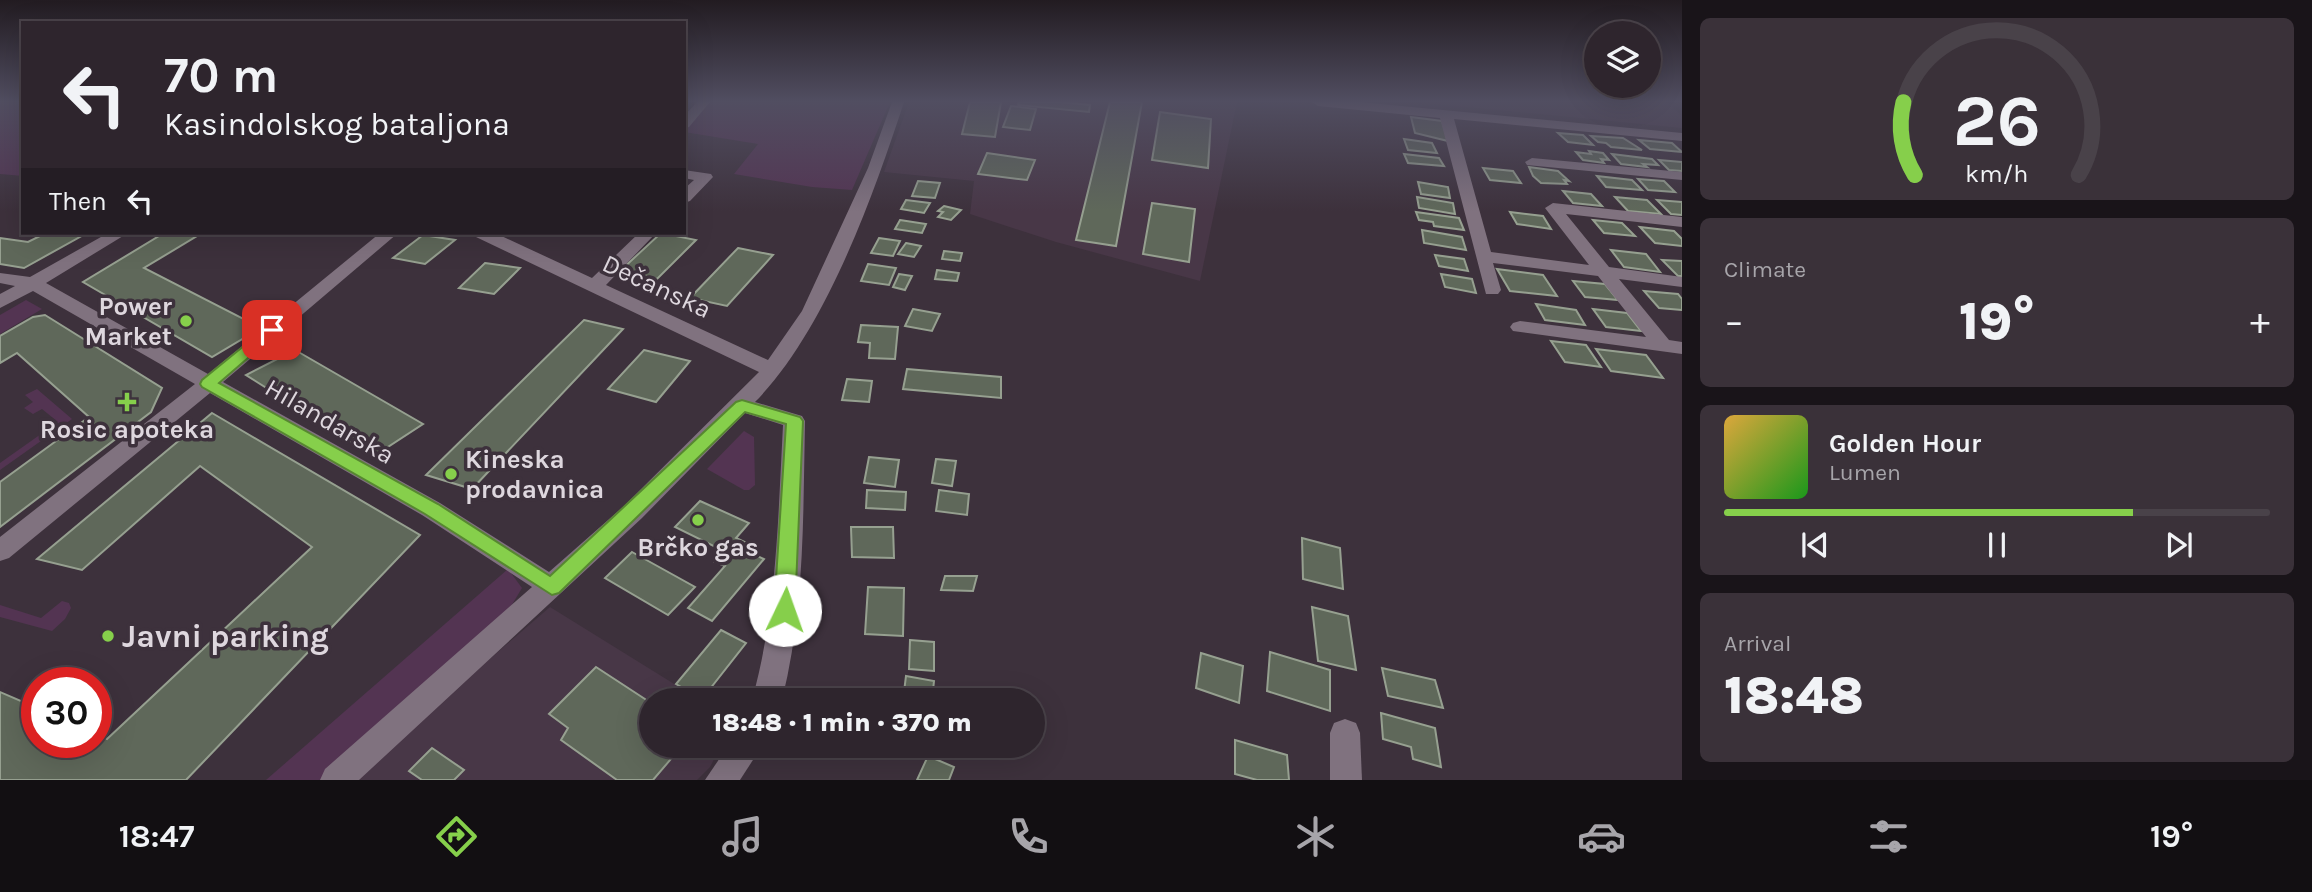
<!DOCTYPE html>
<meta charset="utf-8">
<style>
body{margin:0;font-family:Karla,sans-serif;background:#3a3139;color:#f1f3f6;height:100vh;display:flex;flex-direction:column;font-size:26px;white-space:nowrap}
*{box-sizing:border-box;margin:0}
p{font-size:23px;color:#a7a5aa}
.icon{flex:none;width:38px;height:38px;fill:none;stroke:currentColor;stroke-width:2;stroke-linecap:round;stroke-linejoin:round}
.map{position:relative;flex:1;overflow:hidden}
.panel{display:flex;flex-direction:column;gap:18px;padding:18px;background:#191419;width:630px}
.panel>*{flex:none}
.banner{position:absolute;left:21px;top:21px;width:665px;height:214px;border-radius:0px;box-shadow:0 7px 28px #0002,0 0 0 2px #494249;background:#2e252d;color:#f1f3f6;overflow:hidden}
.tools{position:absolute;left:1584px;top:21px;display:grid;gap:14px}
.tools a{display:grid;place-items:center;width:77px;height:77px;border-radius:50%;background:#2e252d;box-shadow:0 7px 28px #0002,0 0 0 2px #494249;font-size:35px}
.speed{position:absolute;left:21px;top:667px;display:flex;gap:14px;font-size:35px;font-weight:700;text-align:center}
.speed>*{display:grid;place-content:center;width:91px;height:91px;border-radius:50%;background:#2e252d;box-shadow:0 7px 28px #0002,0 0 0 2px #494249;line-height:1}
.speed .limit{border:10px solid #d22;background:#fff;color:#111}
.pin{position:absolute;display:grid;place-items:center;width:60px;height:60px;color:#fff;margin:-30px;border-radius:14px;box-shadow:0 4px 10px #0006}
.me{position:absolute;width:77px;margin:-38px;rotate:3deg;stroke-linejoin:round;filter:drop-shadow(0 0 5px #0008)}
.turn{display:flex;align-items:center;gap:24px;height:147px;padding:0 28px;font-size:32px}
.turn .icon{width:91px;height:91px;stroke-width:2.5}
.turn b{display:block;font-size:49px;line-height:60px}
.then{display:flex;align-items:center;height:66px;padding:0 28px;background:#0003;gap:14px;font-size:26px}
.big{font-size:52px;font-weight:800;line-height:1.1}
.panel .widget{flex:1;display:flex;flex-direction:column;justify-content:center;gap:10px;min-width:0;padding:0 24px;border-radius:10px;background:#3a3139}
.panel .dial{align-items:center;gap:0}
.dial svg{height:182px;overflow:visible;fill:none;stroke:#494249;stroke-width:7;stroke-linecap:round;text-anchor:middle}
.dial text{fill:#f1f3f6;stroke:none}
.song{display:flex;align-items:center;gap:21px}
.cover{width:84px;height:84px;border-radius:10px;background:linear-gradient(135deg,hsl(40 70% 55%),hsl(120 70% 35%))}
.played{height:7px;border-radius:4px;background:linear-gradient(90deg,#86cf4b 75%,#494249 75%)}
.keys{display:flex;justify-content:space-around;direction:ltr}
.heat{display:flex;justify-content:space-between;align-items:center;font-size:38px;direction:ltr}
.trip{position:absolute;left:639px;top:688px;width:406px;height:70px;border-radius:35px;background:#2e252d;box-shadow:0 7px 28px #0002,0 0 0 2px #494249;font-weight:800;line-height:70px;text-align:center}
.menu{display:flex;height:112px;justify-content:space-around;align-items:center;background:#120f12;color:#a7a5aa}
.menu .icon{width:49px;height:49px}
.menu .current{color:#86cf4b}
.menu b{font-size:32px;color:#f1f3f6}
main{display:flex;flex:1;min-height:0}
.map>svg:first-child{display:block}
</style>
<main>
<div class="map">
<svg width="1682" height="780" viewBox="0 0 1682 780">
<rect width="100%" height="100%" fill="#3d313c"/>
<g fill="#483747">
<polygon points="909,102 1237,102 1200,281 1056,242 970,214 974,181 884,172"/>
<polygon points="1415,102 1667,102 1682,116 1682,128"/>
<polygon points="550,607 700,700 651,700 651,746 721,746 710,767 697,780 355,780 449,694"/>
</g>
<g fill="#533452">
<polygon points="0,102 23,102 23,176 0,174"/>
<polygon points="709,102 890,102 852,190 812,187 734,174 758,144 684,132 684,122"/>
<polygon points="26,300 42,309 0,334 0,315"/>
<polygon points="37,389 72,419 0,470 0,463 58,422 42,409 33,414 24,408 33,402 25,395"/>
<polygon points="744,431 754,437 755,485 749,490 744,490 707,469"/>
<polygon points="508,569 522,588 507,613 323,780 266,780"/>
<polygon points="62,601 69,603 71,608 65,619 52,631 0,617 0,605 41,618"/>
</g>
<g fill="#5f685a" stroke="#96a090" stroke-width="2">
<polygon points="970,102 1001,102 995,137 962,134"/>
<polygon points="1019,102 1060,102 1090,105 1089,112 1018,105"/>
<polygon points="1110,102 1142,102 1116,246 1076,240"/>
<polygon points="1011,106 1036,109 1030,130 1003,127"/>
<polygon points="1160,112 1211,119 1208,168 1152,160"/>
<polygon points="1411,117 1442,121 1448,141 1415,133"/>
<polygon points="1558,133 1583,135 1593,145 1568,142"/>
<polygon points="1591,136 1623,138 1642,150 1611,147 1606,143 1598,142"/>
<polygon points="1404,139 1432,143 1437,153 1408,150"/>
<polygon points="1639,140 1672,143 1682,152 1650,149"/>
<polygon points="1589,151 1603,153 1609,160 1601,159 1604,163 1583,160 1576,152 1591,154"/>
<polygon points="987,153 1035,160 1027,180 978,174"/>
<polygon points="1404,154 1439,158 1444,166 1408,163"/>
<polygon points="1612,154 1652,159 1658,165 1643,164 1647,167 1621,164"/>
<polygon points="1659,160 1682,162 1682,171 1669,170"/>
<polygon points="1529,167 1558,171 1569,181 1564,180 1567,184 1541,183 1533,176"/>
<polygon points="1483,168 1513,171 1521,183 1490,180"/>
<polygon points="1597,176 1632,180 1642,190 1606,187"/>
<polygon points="1638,179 1664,181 1675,192 1648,190"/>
<polygon points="918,181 940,183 935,198 912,196"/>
<polygon points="1418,182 1448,187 1450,198 1421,194"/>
<polygon points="1563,191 1591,194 1602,206 1573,203"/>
<polygon points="1417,197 1453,203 1455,214 1419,208"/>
<polygon points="1615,197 1647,200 1661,214 1628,211"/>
<polygon points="906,200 930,203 924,213 901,209"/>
<polygon points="1657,200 1682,202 1682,215 1671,214"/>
<polygon points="1152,203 1195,209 1189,262 1143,254"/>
<polygon points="944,206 961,210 951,220 938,217 943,212 938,211"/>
<polygon points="1416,212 1459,218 1464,230 1434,226 1433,222 1419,220"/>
<polygon points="1510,212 1543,216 1551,229 1517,224"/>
<polygon points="900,220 926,224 922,233 895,229"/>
<polygon points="1593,220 1622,223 1635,236 1604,233"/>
<polygon points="1640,227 1674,231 1682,239 1682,246 1655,243"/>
<polygon points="1422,230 1462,237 1466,250 1424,243"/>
<polygon points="46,233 87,233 24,268 0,264 0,238 28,242"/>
<polygon points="164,233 202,233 144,268 261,328 212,357 83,282"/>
<polygon points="661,233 696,240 657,279 620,271"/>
<polygon points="423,235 455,240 425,264 393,258"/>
<polygon points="879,238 900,241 893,256 871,253"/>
<polygon points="906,243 921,246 914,257 898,254"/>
<polygon points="738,248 773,255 727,306 690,298"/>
<polygon points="1611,250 1646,254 1660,272 1624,267"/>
<polygon points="944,251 962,253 960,261 942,259"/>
<polygon points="1435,255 1464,259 1468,271 1439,266"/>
<polygon points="1662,260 1682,261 1682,276 1678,276"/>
<polygon points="485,263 520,268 494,294 459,288"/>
<polygon points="868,264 896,268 889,285 861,281"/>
<polygon points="1497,269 1543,275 1557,296 1510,291"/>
<polygon points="937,270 959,273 957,281 935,279"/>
<polygon points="899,274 912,276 905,290 893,287"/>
<polygon points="1441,274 1472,279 1476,293 1445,287"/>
<polygon points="1573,281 1605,284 1618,300 1585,297"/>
<polygon points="1644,291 1678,294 1682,299 1682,310 1659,308"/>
<polygon points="1536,304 1576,310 1585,325 1545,320"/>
<polygon points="913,309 940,314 932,331 905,326"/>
<polygon points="1593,309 1627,313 1641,331 1606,327"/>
<polygon points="45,315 162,388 151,412 0,527 0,482 89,417 17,353 0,363 0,336 33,317"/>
<polygon points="584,320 623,329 472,489 426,475"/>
<polygon points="861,325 898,327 895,359 869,358 870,343 858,342"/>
<polygon points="1551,341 1586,345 1601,367 1565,362"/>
<polygon points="1596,349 1646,355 1663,378 1611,371"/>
<polygon points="295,350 423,424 374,456 246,375"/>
<polygon points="644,350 690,361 656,402 608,389"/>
<polygon points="907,369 1001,377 1001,398 903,389"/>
<polygon points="847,379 872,381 869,402 842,400"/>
<polygon points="212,413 420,535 186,780 0,780 0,692 37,708 37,742 96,742 96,734 107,739 312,547 200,466 82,570 37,559"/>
<polygon points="869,457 899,460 895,487 864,483"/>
<polygon points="936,459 956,461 952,486 932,483"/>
<polygon points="867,490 906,492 905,510 866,508"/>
<polygon points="939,490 969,494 967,515 936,511"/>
<polygon points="700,501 749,523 736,538 747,543 742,549 764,559 712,621 688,608 725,566 715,562 724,551 675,527"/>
<polygon points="851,527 893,527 894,558 852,557"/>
<polygon points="1302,538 1340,548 1343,589 1303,579"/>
<polygon points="632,552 695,587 668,615 605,578"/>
<polygon points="945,576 977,576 973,591 941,590"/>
<polygon points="868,587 904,588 903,636 865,634"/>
<polygon points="1312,607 1348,616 1356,670 1318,661"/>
<polygon points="721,630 746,643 702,699 676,684"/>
<polygon points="910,640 934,642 934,671 909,669"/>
<polygon points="1270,652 1330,670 1330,711 1267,691"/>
<polygon points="1201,653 1243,666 1239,703 1196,688"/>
<polygon points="596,667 651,703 651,746 682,746 653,780 617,780 561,740 568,728 549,714"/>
<polygon points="1382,668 1435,680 1443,708 1388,696"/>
<polygon points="906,676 934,681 932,700 903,700"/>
<polygon points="849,688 888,693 888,700 847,700"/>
<polygon points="1381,713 1435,728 1441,767 1413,759 1411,747 1383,739"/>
<polygon points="1235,740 1287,755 1289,780 1257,780 1235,774"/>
<polygon points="432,748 464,770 454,780 422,780 409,771"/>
<polygon points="928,756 954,767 949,780 917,780"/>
</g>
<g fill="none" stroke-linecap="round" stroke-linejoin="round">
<g fill="#80727f" fill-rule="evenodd">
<polygon points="697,102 710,102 689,127 684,128 684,116"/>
<path d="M892 102H904C873 197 825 331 755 402L802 416 805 421C803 515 805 608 782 700H752C777 610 778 518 783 425L745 413 642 518 359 780H320L325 769 532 587 422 515 210 393 9 558 0 561V537L195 384 33 291 0 308V294L15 286 0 283V273L30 277 108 233H128L46 283 208 374 380 233H398L223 382 440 503 549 572 624 506 759 372 476 237 474 233H495L592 278 639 233H656L606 285 768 360 802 311 868 168Z"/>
<polygon points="1312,102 1360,102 1682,133 1682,141 1454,119 1491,252 1589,265 1545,208 1553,203 1682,217 1682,227 1566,214 1609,267 1682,277 1682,287 1619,279 1669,340 1682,342 1682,354 1513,331 1510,327 1513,323 1520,321 1646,337 1598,276 1493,263 1501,290 1498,294 1486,294 1440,118 1318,106"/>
<polygon points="1532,158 1682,172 1682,180 1527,165 1525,162"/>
<polygon points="684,170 711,174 713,177 690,201 684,203 684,189 694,180 684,178"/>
<polygon points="1345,719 1356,723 1360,733 1362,780 1330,780 1330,733 1334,723"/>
<polygon points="728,746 762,746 740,780 705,780"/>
</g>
</g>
<linearGradient id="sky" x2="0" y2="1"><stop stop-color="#221b21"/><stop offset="0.48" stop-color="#514e61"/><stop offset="1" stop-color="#514e61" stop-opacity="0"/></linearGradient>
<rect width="1682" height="211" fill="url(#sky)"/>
<polygon fill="#86cf4b" stroke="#578731" stroke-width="2" points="272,325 279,330 277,333 219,383 438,504 550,576 736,402 742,400 800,417 803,421 795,610 792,616 785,618 777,616 774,610 786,424 745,412 559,593 552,595 425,514 202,387 200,384 202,380 267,327"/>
<g fill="#86cf4b" stroke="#3d313c" stroke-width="2.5">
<circle cx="186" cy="321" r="7"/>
<path d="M123.5 391.5h7v7h7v7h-7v7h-7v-7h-7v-7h7z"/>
<circle cx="451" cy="474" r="7"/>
<circle cx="698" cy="520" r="7"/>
<circle cx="108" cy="636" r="7"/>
</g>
<g text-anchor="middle" stroke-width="7" stroke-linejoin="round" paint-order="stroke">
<g font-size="26" fill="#ded7de" stroke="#3d313c">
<text transform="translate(657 286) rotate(25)" y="9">Dečanska</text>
<text transform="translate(330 421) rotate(30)" y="9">Hilandarska</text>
</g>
<g font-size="26" font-weight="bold" fill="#ded7de" stroke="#3d313c">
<text x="172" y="315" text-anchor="end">Power<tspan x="172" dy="30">Market</tspan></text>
<text x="127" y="438">Rosic apoteka</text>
<text x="465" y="468" text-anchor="start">Kineska<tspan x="465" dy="30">prodavnica</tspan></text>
<text x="698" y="556">Brčko gas</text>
</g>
<g font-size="32" font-weight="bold" fill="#ded7de" stroke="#3d313c" text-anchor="start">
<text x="122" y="647">Javni parking</text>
</g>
</g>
</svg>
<div class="tools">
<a><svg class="icon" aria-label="layers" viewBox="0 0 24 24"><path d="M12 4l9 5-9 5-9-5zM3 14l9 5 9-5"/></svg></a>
</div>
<div class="speed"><div class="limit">30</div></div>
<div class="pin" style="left:272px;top:330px;background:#d93025"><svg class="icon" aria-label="arrive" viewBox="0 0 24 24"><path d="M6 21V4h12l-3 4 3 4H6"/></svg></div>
<svg class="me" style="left:785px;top:610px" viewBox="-20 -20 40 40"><circle r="19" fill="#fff"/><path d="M0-13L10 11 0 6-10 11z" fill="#86cf4b"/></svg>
<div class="trip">18:48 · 1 min · 370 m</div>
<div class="banner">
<div class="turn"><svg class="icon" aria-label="left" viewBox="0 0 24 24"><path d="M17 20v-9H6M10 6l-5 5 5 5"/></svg><div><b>70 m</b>Kasindolskog bataljona</div></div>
<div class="then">Then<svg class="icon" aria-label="left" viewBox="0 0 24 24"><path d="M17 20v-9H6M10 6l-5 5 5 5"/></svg></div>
</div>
</div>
<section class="panel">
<div class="widget dial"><svg viewBox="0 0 100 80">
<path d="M14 69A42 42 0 1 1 86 69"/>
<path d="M14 69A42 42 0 0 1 9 37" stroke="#86cf4b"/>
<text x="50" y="56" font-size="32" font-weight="700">26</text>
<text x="50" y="72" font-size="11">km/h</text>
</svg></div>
<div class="widget"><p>Climate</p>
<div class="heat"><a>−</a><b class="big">19°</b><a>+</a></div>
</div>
<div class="widget">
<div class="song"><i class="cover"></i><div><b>Golden Hour</b><p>Lumen</p></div></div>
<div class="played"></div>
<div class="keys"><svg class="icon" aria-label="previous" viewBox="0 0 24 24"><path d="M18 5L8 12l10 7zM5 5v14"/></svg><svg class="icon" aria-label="pause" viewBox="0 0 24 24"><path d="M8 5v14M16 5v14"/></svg><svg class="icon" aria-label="next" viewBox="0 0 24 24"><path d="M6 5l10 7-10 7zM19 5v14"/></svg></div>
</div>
<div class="widget"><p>Arrival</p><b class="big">18:48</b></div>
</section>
</main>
<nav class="menu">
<b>18:47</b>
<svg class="icon current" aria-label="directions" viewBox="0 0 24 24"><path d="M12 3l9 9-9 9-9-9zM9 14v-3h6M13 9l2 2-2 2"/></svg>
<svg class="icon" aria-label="music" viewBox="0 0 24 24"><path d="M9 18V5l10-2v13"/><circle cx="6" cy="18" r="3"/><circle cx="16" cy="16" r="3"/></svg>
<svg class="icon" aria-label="phone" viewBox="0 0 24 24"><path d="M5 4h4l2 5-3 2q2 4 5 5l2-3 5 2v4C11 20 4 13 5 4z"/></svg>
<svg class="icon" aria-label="climate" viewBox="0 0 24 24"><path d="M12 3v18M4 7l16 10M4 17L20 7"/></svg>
<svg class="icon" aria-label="car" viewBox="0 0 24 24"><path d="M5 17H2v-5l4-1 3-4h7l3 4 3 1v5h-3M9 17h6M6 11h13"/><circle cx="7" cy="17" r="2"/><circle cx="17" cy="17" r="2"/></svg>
<svg class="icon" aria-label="filters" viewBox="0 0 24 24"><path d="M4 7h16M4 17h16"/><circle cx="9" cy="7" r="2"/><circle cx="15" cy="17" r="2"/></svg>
<b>19°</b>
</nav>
